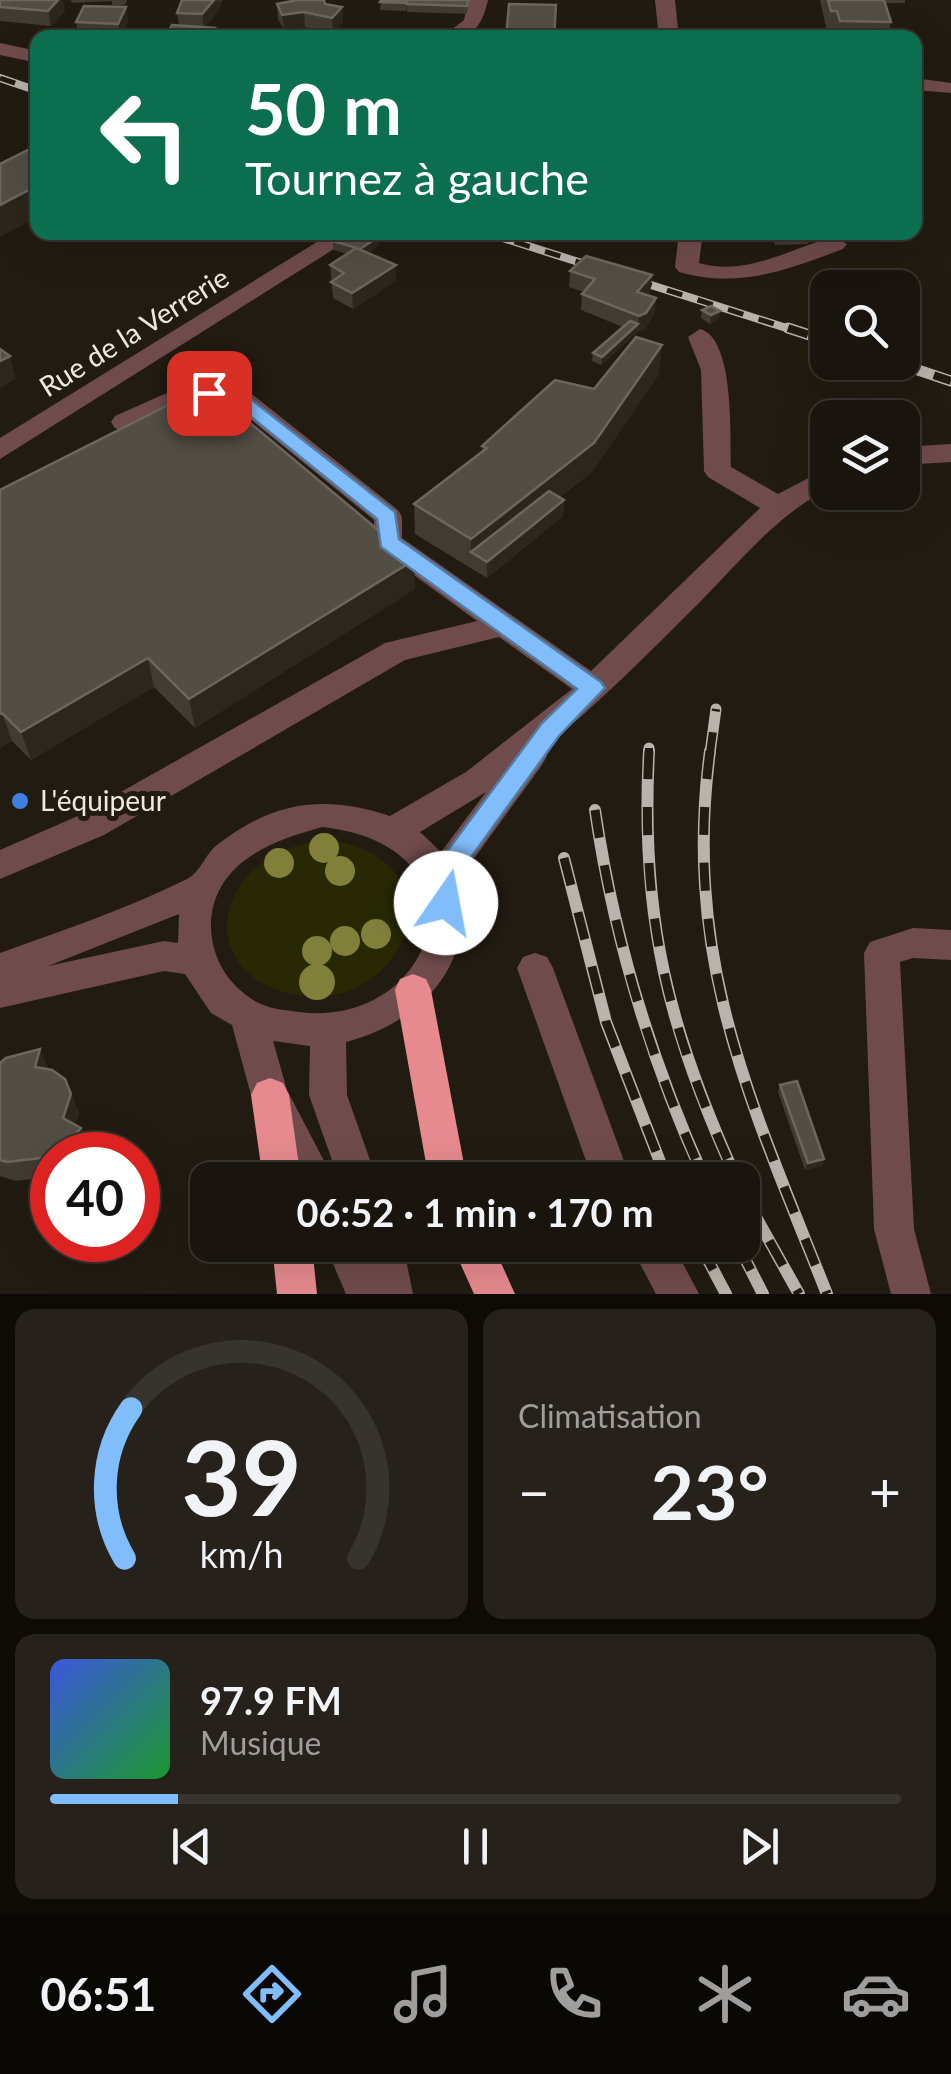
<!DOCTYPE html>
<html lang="fr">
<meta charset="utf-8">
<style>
body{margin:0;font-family:Lato,sans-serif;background:#26211b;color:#f1f3f6;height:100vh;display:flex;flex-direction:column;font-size:38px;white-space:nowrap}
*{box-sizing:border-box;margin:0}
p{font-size:32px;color:#9f9e9d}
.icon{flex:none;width:55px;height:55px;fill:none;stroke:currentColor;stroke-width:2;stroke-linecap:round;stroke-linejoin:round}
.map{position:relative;height:1294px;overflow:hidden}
.sheet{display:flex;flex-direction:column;gap:15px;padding:15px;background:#0e0b07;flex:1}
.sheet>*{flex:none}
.top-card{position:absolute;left:30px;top:30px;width:892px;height:210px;border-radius:20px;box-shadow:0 10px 40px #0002,0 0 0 2px #37332e;background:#0b6e4f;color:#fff;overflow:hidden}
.buttons{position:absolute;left:810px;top:270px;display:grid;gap:20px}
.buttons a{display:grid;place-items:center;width:110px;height:110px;border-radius:20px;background:#19140d;box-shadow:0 10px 40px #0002,0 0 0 2px #37332e;font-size:50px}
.speed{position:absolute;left:30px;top:1132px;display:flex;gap:20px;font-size:50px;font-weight:700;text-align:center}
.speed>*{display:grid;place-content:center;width:130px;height:130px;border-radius:50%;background:#19140d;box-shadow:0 10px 40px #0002,0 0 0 2px #37332e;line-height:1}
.speed .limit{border:15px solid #d22;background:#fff;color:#111}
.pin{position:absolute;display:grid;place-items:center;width:85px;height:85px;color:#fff;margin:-42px;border-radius:20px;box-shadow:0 5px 15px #0006}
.me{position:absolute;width:110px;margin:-55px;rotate:12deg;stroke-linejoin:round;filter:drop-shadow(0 0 8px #0008)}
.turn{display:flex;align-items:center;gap:35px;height:210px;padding:0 50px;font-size:45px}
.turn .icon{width:130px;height:130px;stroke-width:2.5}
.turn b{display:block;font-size:70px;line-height:85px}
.big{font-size:75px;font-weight:700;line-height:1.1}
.sheet .widget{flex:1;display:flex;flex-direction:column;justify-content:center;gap:15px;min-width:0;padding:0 35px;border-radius:20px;background:#26211b}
.sheet .dial{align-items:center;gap:0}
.dial svg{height:260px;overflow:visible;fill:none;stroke:#37332e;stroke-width:7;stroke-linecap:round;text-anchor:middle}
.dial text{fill:#f1f3f6;stroke:none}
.song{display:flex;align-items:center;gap:30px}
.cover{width:120px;height:120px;border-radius:15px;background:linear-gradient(135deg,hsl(230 70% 55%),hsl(130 70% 35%))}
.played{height:10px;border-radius:5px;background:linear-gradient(90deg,#81bdfa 15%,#37332e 15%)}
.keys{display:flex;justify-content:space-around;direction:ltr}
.heat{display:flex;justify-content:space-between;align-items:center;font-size:55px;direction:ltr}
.sheet .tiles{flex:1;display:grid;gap:15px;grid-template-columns:1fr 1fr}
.widget:last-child{grid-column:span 2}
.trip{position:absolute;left:190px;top:1162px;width:570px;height:100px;border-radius:20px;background:#19140d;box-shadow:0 10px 40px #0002,0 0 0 2px #37332e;font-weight:700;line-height:100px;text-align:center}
.menu{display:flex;height:160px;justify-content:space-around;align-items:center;background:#0a0805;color:#9f9e9d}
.menu .icon{width:70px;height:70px}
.menu .active{color:#81bdfa}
.menu b{font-size:45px;color:#f1f3f6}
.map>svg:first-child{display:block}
</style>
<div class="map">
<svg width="951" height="1294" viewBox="0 0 951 1294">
<rect width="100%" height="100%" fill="#211b11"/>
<path fill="#282904" d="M335 841C467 865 401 1019 291 994 182 968 223 839 335 841Z"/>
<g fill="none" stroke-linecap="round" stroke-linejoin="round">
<g fill="#704b4c" fill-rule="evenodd">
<path d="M468 0H488C481 30 472 38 441 38L464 20Z"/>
<polygon points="655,0 675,0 679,38 659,38"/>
<polygon points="0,43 38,51 38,63 0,55"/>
<polygon points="915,78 951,83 951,93 915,90"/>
<polygon points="333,232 361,232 0,459 0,438"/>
<path d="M679 232H703L699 263C748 277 789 248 835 237L847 244 843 249C787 270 739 289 679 272L675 267Z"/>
<path d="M700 329C735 338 730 437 731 467L778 494 828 468V489C777 515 740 561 701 601 650 652 599 703 543 749L547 756 542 765 457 882C479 963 420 1023 346 1042L347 1095 377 1180H339L309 1095 310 1046 273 1041 287 1090 334 1180H294L251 1095 232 1025 211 1013 185 974 164 971 0 1008V953C63 930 127 909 187 879 201 872 205 854 217 845 273 801 324 794 390 816L466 772 572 689 499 637 405 660 104 835 0 879V850L80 815 385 643 477 621 378 549 374 542V520L228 401H189L124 431 115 428 111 422 115 416 185 385 243 387 398 510 402 517V538L591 671 760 508 708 477 704 471 701 370 688 337ZM486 792 441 852 420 832ZM322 827C496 846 436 1030 299 1012 283 1010 269 1009 255 1001 206 973 194 904 239 865 264 844 291 836 322 827ZM179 914 178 943 164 941 48 966Z"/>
<polygon points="951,444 951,462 902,465 902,447"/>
<polygon points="913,928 951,930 951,960 913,958 900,962 914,1229 931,1294 891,1294 874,1229 864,953 870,942"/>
<polygon points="535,953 547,957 553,968 631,1180 593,1180 517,968 523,957"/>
<polygon points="325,1245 403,1245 413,1294 346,1294"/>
<polygon points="630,1245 673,1245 699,1294 656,1294"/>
</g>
<g fill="#e68a8f" fill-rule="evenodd">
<polygon points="413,974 426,979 431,990 467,1180 429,1180 395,990 400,979"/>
<polygon points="270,1078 283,1083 289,1095 301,1180 263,1180 251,1095 257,1083"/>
<polygon points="272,1245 312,1245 317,1294 277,1294"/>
<polygon points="452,1245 493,1245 515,1294 474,1294"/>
</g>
<defs>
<g id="rail-far2">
<polyline points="0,78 38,91"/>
<polyline points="484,232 796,331"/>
</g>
<g id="rail-far1">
<polyline points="788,328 828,341"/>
<polyline points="894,362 951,381"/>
<polyline points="649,753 649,748"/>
<polyline points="710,753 716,709"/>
</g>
<g id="rail">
<path d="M649 751C640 917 668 1029 737 1180"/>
<path d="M710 751C682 961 752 1105 827 1294"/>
<path d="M595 810C614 940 651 1061 705 1180"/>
<polyline points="564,858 606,1022 667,1180"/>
<polyline points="742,1192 799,1294"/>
<polyline points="700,1245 726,1294"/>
<polyline points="738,1245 763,1294"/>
</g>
</defs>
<use href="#rail-far2" stroke="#b8b4ad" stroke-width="8"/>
<use href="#rail-far1" stroke="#b8b4ad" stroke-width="11"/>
<use href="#rail" stroke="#b8b4ad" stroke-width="12"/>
<use href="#rail-far2" stroke="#211b11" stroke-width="5" stroke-dasharray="16" stroke-linecap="butt"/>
<use href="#rail-far1" stroke="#211b11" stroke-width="8" stroke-dasharray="21" stroke-linecap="butt"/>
<use href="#rail" stroke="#211b11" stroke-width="9" stroke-dasharray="28" stroke-linecap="butt"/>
</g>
<g fill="#80803a">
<circle cx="324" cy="848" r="15"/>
<circle cx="279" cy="863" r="15"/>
<circle cx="340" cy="871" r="15"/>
<circle cx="376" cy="934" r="15"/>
<circle cx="345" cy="941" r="15"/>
<circle cx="317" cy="951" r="15"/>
<circle cx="317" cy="982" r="18"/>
</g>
<g fill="#413b31">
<polygon points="0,0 65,11 51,26 0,21"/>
<polygon points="71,0 127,0 125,5 112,5 112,1 72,3"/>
<polygon points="182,0 222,0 222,1 217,13 205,27 168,33 179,26 177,13"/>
<polygon points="381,0 469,0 467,14 407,12 406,3 406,11 380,10"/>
<polygon points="820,0 905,0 905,3 885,3 891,22 887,38 835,38 834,32 827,32"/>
<polygon points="277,4 325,4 342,7 343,22 333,33 305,27 284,30 278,19"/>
<polygon points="126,7 128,22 121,38 79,37 76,22"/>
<polygon points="773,232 808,232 809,236 808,244 775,245 772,236"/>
<polygon points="377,238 378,246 368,253 396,281 353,309 333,298 330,265 348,254 333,250 333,241"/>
<polygon points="570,271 652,275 650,292 647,295 656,298 654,314 645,329 637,332 601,365 592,361 593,353 623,327 581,310 582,294 584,292 569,287"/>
<polygon points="702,310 720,311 719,319 710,324 701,318"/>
<polygon points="659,374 592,472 560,497 564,500 563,516 487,578 415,534 414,504 482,452 482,446 594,389"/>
<polygon points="0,490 415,589 195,728 154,687 31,760 12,741 0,748"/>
<polygon points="40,1049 48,1069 65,1079 79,1113 75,1125 89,1147 82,1155 52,1155 52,1176 16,1181 0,1176 0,1063"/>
<polygon points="780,1085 824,1159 822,1166 805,1170 778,1092"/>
</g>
<g fill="#2c261c">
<polygon points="58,0 63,0 65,11 51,26 48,11"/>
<polygon points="214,0 222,1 217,13 204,29 202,14"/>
<polygon points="126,7 128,22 120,38 118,24"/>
<polygon points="342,7 343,22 333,33 332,18"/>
<polygon points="304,12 305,27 284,30 282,15"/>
<polygon points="38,185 38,217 0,237 0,205"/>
<polygon points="377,238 378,246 361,258 360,249"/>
<polygon points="396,265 396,281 353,309 352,293"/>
<polygon points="652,275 650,292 636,308 637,292"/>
<polygon points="656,298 654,314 645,329 637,332 601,365 602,357 638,324 639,316"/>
<polygon points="720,311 719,319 710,324 711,315"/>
<polygon points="662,345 659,374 592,472 482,559 471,552 471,539"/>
<polygon points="10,356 16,379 0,388 0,361"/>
<polygon points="564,500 563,516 487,578 487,562"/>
<polygon points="414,560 415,589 195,728 189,699"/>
<polygon points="148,658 154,687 31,760 21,732"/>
<polygon points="2,713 12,741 0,748 0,714"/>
<polygon points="40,1049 49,1070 35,1067"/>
<polygon points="71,1094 79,1113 71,1138 63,1118"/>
<polygon points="81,1128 89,1147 82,1155 52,1155 52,1165 49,1157"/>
<polygon points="824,1159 822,1166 805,1170 808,1163"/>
</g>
<g fill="#534e44" stroke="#6c665d" stroke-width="2.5">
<polygon points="0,0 58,0 48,11 0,7"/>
<polygon points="182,0 214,0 202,14 177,13"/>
<polygon points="297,0 324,0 325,4 342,7 332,18 304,12 282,15 277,4"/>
<polygon points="381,0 403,0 406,3 380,2"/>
<polygon points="406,0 468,0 467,6 407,4"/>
<polygon points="828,0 884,0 891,22 840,21 837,11 831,11"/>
<polygon points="509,4 556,5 554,38 506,38"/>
<polygon points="84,6 126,7 118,24 76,22"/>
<polygon points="172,25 215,28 211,38 165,38"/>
<polygon points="38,145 38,185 0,205 0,164"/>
<polygon points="346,232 359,232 377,238 360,249 333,241"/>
<polygon points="775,232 808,232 809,236 777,237"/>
<polygon points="356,248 396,265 352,293 331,282 344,273 330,265"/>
<polygon points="586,256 652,275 637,292 656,298 646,313 639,316 582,294 595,279 570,271"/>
<polygon points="711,306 720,311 711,315 702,310"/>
<polygon points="630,321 638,324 602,357 593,353"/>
<polygon points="636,337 662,345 594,443 471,539 414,504 487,448 482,446 555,380 594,389"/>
<polygon points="0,349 10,356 0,361"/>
<polygon points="206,386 414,560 189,699 148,658 21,732 2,713 0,714 0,490"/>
<polygon points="549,491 564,500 487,562 471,552"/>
<polygon points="40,1049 35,1067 52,1070 65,1079 71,1094 63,1118 81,1128 62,1149 49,1157 7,1162 0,1160 0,1063 6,1058"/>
<polygon points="797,1081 824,1159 808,1163 780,1085"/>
</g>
<polygon fill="#81bdfa" stroke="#547ba2" stroke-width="2.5" points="234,386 395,512 399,539 601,682 605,688 559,736 453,882 459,903 455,911 446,914 437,911 427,880 431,873 542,723 577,689 381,547 377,519 229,399 209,399 199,393 209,387"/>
<circle fill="#3f7fe0" stroke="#211b11" stroke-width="4" cx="20" cy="801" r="10"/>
<g text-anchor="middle" stroke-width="10" stroke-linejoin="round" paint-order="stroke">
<g font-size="28" fill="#edeae3" stroke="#211b11">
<text transform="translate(134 332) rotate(-32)" y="10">Rue de la Verrerie</text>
</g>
<g font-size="28" fill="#edeae3" stroke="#211b11" text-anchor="start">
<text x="40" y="811">L'équipeur</text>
</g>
</g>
</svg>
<div class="buttons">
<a><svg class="icon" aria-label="search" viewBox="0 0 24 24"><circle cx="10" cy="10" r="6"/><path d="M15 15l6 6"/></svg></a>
<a><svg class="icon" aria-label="layers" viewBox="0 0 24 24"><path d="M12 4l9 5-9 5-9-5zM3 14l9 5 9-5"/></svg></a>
</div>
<div class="speed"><div class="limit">40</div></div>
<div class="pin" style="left:209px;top:393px;background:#d93025"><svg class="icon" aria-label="arrive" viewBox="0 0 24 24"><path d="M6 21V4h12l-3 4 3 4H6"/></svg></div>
<svg class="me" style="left:446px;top:903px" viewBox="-20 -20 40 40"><circle r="19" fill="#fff"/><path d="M0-13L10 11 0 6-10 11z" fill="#81bdfa"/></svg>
<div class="trip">06:52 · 1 min · 170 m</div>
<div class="top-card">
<div class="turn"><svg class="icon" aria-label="left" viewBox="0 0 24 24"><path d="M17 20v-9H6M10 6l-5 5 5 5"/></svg><div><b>50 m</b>Tournez à gauche</div></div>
</div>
</div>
<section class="sheet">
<div class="tiles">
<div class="widget dial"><svg viewBox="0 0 100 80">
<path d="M14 69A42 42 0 1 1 86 69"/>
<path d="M14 69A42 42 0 0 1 16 23" stroke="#81bdfa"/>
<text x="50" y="56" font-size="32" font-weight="700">39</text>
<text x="50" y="72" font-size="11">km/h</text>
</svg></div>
<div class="widget"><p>Climatisation</p>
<div class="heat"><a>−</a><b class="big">23°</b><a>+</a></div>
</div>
<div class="widget">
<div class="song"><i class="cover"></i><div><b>97.9 FM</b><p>Musique</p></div></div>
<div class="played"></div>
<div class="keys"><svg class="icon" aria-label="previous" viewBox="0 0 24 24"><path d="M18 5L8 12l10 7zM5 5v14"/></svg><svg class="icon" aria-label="pause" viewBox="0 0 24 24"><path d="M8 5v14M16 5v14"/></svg><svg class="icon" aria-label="next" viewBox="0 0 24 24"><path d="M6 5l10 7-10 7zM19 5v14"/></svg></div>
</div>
</div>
</section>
<nav class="menu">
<b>06:51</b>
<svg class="icon active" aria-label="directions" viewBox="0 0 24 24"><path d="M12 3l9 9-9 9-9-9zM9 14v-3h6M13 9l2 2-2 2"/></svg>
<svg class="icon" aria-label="music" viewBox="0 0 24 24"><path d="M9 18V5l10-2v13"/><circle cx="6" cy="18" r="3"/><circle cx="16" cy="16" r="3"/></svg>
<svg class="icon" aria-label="phone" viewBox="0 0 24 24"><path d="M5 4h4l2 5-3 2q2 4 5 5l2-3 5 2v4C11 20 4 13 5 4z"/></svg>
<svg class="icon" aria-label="climate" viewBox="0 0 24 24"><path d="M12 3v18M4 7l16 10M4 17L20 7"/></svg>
<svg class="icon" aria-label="car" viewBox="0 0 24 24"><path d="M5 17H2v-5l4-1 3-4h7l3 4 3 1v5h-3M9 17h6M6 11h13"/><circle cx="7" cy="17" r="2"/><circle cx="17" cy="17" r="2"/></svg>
</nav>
